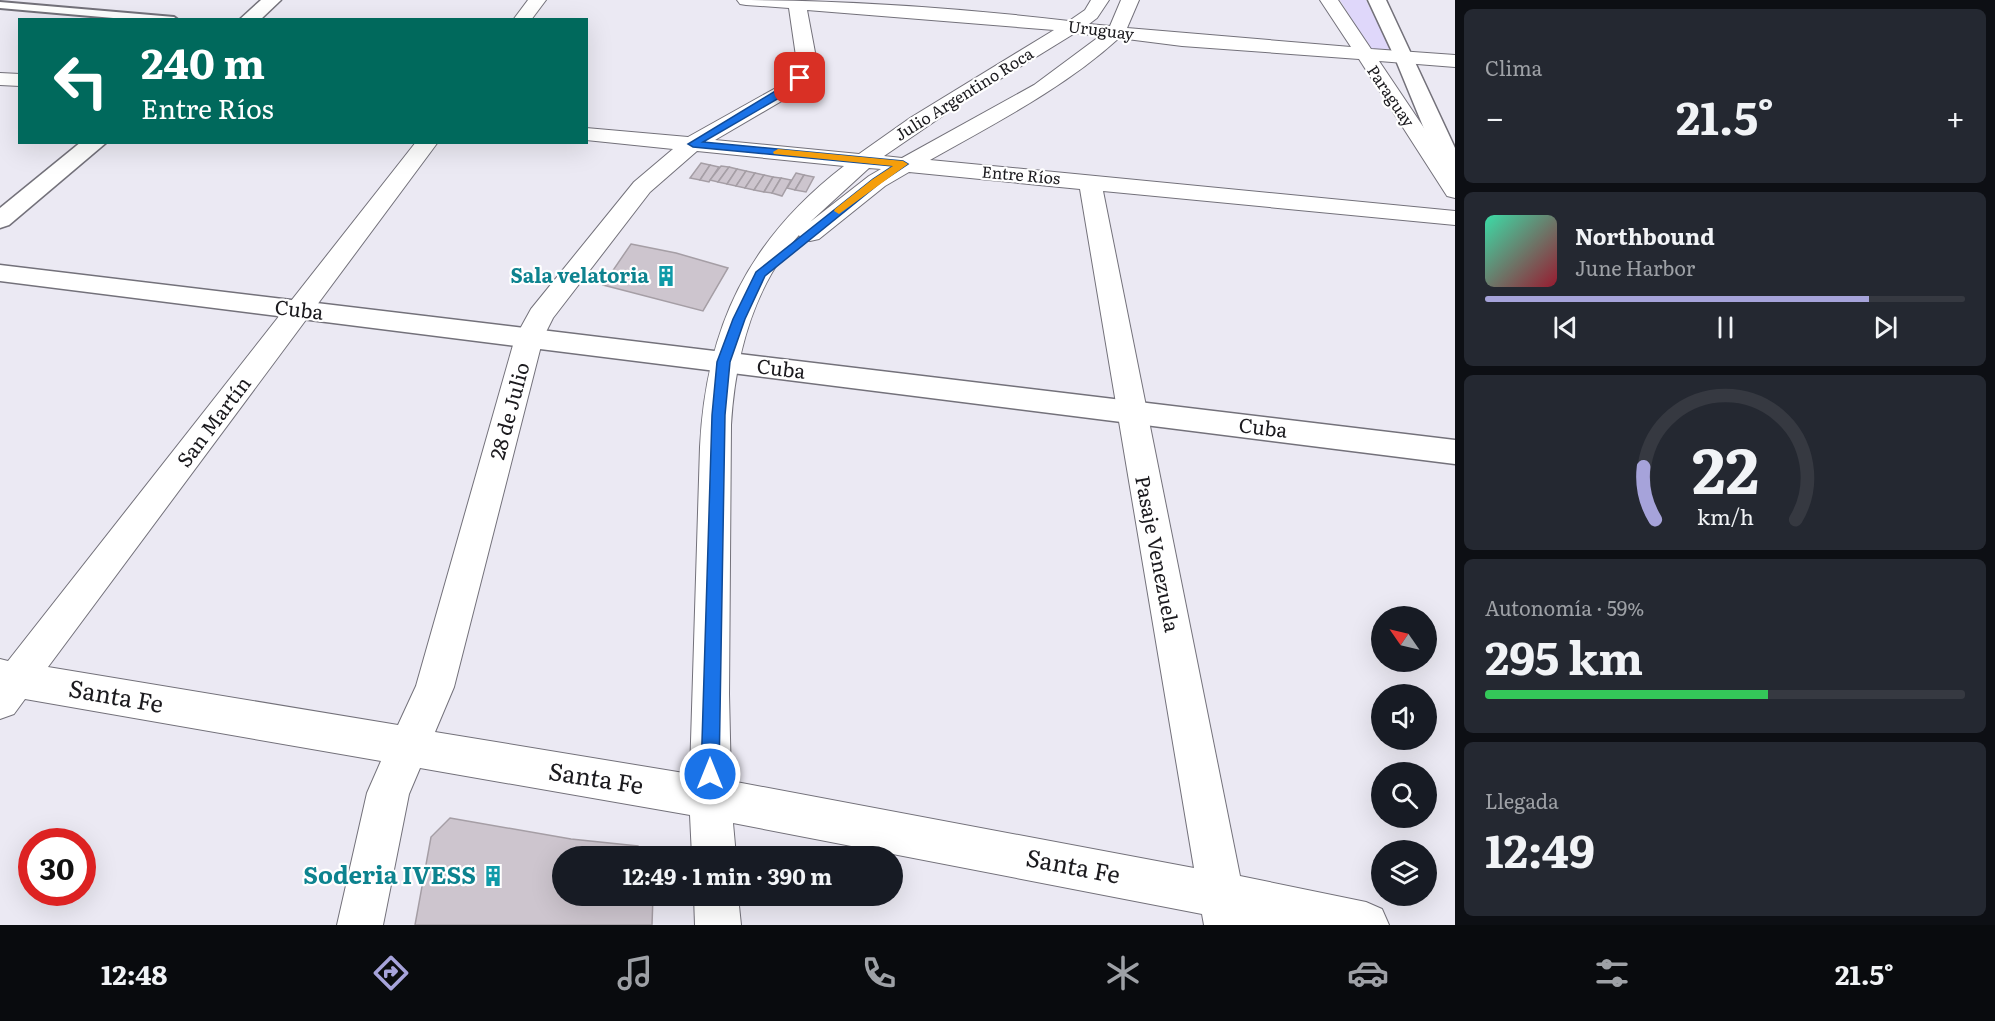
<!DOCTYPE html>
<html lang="es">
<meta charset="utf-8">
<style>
body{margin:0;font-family:Literata,serif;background:#242831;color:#f1f3f6;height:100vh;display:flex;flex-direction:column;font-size:22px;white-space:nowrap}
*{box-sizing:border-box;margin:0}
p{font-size:20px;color:#9ea1a6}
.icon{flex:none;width:33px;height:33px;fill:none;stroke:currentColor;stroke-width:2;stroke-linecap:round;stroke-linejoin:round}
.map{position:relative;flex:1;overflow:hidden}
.side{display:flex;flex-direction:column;gap:9px;padding:9px;background:#0d0f14;width:540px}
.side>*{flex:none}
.hud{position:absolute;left:18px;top:18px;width:570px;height:126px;border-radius:0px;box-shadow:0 6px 24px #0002;background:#00695c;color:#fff;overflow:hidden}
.needle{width:39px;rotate:304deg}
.fabs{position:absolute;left:1371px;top:606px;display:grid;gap:12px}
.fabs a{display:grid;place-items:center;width:66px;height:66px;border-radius:50%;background:#171b24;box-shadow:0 6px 24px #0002;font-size:30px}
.speed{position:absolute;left:18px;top:828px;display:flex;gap:12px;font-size:30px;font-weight:700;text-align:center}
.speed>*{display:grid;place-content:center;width:78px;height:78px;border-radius:50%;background:#171b24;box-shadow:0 6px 24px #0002;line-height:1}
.speed .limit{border:9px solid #d22;background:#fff;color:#111}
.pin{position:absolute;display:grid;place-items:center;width:51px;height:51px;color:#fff;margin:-26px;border-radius:12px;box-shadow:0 3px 9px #0006}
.me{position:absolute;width:66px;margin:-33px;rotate:0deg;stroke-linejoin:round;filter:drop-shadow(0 0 4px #0008)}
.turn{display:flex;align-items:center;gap:21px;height:126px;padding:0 24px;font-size:27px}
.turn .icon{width:78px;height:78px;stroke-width:2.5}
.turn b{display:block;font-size:42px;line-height:51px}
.big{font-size:45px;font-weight:700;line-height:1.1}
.side .tile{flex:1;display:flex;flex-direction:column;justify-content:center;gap:9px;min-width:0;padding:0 21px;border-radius:9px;background:#242831}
.side .dial{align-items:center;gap:0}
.dial svg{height:156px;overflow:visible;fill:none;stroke:#363941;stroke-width:7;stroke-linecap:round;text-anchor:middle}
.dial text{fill:#f1f3f6;stroke:none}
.song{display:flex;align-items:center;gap:18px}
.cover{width:72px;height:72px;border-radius:9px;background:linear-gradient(135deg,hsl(160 70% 55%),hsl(350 70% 35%))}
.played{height:6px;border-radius:3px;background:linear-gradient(90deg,#a6a3da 80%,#363941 80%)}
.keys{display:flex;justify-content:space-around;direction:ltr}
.heat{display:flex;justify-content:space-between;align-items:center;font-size:33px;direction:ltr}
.charge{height:9px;border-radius:4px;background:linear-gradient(90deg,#34c759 59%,#363941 0)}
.trip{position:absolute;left:552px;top:846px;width:351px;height:60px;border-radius:30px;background:#171b24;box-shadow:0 6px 24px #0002;font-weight:700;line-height:60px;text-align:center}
.menu{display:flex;height:96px;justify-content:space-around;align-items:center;background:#090b0e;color:#9ea1a6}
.menu .icon{width:42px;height:42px}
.menu .current{color:#a6a3da}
.menu b{font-size:27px;color:#f1f3f6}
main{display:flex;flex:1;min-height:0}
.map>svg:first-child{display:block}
</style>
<main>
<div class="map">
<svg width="1455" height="925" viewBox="0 0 1455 925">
<rect width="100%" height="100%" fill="#ebe9f3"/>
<polygon fill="#dfd7fa" points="1340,0 1366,0 1391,50 1370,50"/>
<g fill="#cdc5ce" stroke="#a59ea5" stroke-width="1.5">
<polygon points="701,163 710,165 700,180 690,178"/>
<polygon points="710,165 719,167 709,182 700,180"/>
<polygon points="721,166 729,167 718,182 710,180"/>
<polygon points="729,167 737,169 727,184 718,182"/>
<polygon points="737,169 746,171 736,186 727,184"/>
<polygon points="746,171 755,173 745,188 736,186"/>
<polygon points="755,173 764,175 754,190 745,188"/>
<polygon points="796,173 804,175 795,190 787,188"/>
<polygon points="764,175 773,177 764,192 754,190"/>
<polygon points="804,175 814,177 806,192 795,190"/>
<polygon points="773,177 781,178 772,193 764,192"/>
<polygon points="781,178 791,180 782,196 772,193"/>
<polygon points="631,244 676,253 728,268 703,311 603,285"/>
<polygon points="450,818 571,839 638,846 644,856 562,856 562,896 653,896 652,925 415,925 431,837"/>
</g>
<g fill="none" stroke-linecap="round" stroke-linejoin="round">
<defs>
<polygon id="lane" points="0,2 174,17 178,20 136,20 0,8"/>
<g id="street">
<polygon points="528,0 546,0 531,20 513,20"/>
<path d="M737 0C848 0 959 8 1069 21L1085 10 1091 0H1109L1097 18 1089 24 1110 26 1121 0H1139L1127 28 1351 47 1320 0H1338L1371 49 1455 55V67L1379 61 1455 174V198L1447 196 1359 59 1182 46 1119 38C1063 89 995 123 930 160L1455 211V225L1103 191 1240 876 1366 902 1382 909 1389 925H1204L1202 914 733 823 736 856H692L690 815 420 768 409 794 383 925H337L367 793 381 761 25 699 14 714 0 719V659L8 661 416 142H438L48 667 398 725 416 686 515 338 531 309 634 182 673 149 586 140V128L688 137 783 84 791 75 797 63 789 8 746 5 740 4ZM807 10 1054 30 910 118 859 154 715 140 797 92 810 78 817 63ZM1075 33 1100 36 1034 85 902 158 884 156 963 102ZM697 151 844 166C748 240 706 327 700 447L690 774 435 732 454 687 543 338 553 318 650 192ZM869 168 881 169 869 176 810 222ZM909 172 1080 189 1194 868 731 781 729 694 731 425C735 358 753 287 799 235L801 239 810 241 819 239 885 186Z"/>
<polygon points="0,73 20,74 20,86 0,85"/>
<polygon points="694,896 738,896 741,925 695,925"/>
</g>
<g id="secondary">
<polygon points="261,0 281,0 260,20 239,20"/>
<polygon points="1368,0 1386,0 1455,148 1455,182 1447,180 1443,175 1395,58"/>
<polygon points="81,142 107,142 9,225 0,228 0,208"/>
<polygon points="0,265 1455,440 1455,464 0,281"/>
</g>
</defs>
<use href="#lane" stroke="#73717a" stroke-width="4"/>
<use href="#street" stroke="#73717a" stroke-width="2"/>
<use href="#secondary" stroke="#73717a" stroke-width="3"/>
<use href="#lane" fill="#fff" fill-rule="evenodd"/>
<use href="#street" fill="#fff" fill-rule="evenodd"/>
<use href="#secondary" fill="#fff" fill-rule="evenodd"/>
</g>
<polygon fill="#1a73e8" stroke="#114b97" stroke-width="1.5" points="800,76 804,78 793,90 703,142 903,161 908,164 880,183 765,276 745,319 730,362 725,415 719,774 716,780 710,783 703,780 701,774 712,415 717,362 733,319 756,272 873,179 893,166 693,147 688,144"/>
<polygon fill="#f59e0b" points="778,149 903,161 908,164 839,214 834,211 835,209 873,179 893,166 774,154 773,152"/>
<defs>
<symbol id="building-bare" viewBox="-9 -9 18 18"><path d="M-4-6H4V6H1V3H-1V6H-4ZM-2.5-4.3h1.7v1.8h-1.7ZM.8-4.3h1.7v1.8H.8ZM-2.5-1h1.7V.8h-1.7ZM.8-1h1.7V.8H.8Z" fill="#0f9aa8" stroke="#fff" stroke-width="2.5" paint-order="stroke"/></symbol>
</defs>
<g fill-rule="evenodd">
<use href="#building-bare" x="651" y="261" width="30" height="30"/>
<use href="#building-bare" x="478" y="861" width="30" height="30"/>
</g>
<g text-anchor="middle" stroke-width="4.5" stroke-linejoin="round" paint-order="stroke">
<g font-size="16" fill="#1b1a1e" stroke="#fff">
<text transform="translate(1101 30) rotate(7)" y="6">Uruguay</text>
<text transform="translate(964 94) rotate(-32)" y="6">Julio Argentino Roca</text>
<text transform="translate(1391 96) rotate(56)" y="6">Paraguay</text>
<text transform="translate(1021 175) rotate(5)" y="6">Entre Ríos</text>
</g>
<g font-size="20" font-weight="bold" fill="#0d838f" stroke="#fff" text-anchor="end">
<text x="649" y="283">Sala velatoria</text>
</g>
<g font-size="20" fill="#1b1a1e" stroke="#fff">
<text transform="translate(299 310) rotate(7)" y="7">Cuba</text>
<text transform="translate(781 369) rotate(7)" y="7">Cuba</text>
<text transform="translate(510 411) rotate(-75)" y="7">28 de Julio</text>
<text transform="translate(214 422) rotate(-53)" y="7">San Martín</text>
<text transform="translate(1263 428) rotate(7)" y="7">Cuba</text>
<text transform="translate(1157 554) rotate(79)" y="7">Pasaje Venezuela</text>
</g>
<g font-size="24" fill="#1b1a1e" stroke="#fff">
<text transform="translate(116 697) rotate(10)" y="8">Santa Fe</text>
<text transform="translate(596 779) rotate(9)" y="8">Santa Fe</text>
<text transform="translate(1073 867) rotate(11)" y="8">Santa Fe</text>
</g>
<g font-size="24" font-weight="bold" fill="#0d838f" stroke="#fff" text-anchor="end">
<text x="476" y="884">Soderia IVESS</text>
</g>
</g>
</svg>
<div class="fabs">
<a><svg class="needle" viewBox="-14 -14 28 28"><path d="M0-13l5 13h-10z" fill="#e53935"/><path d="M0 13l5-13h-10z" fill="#9ea1a6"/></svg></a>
<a><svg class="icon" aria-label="sound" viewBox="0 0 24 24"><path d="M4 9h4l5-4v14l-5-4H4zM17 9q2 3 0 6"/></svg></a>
<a><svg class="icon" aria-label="search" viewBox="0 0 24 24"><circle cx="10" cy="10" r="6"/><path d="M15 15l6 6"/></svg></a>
<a><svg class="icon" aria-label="layers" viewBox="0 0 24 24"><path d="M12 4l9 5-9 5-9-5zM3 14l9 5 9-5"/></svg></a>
</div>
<div class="speed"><div class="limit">30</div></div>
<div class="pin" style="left:800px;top:78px;background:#d93025"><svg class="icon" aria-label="arrive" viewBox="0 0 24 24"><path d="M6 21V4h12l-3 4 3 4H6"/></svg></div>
<svg class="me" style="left:710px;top:774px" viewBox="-20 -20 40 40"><circle r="17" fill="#1a73e8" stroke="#fff" stroke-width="3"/><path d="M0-11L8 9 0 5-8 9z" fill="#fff"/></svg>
<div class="trip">12:49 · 1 min · 390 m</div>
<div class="hud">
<div class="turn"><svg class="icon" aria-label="left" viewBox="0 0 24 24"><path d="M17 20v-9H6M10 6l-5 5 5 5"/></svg><div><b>240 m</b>Entre Ríos</div></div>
</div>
</div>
<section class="side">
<div class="tile"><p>Clima</p>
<div class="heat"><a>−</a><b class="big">21.5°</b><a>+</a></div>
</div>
<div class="tile">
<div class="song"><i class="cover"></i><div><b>Northbound</b><p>June Harbor</p></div></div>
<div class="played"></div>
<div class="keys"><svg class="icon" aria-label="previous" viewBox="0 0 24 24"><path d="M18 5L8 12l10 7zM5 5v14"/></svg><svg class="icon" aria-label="pause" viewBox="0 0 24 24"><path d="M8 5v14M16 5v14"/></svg><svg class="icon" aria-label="next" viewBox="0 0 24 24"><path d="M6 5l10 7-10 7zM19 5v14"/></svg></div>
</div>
<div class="tile dial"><svg viewBox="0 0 100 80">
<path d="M14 69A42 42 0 1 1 86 69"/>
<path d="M14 69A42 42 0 0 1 8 42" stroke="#a6a3da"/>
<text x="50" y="56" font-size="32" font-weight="700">22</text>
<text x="50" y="72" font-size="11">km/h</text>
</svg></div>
<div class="tile"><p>Autonomía · 59%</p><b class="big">295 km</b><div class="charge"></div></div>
<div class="tile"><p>Llegada</p><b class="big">12:49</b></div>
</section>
</main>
<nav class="menu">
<b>12:48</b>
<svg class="icon current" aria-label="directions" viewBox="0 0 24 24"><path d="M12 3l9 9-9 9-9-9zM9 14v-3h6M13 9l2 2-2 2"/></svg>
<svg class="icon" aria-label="music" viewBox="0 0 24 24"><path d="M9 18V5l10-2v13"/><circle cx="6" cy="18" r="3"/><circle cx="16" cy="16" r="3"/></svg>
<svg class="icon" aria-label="phone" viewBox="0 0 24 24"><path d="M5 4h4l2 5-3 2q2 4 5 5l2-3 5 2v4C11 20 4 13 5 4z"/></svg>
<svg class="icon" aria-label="climate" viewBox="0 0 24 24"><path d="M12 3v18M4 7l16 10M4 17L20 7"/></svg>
<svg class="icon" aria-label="car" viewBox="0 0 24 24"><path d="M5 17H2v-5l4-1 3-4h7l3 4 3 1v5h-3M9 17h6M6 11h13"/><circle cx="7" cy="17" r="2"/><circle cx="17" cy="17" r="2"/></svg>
<svg class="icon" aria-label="filters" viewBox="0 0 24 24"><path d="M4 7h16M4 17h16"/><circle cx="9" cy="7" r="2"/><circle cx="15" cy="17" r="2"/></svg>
<b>21.5°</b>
</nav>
